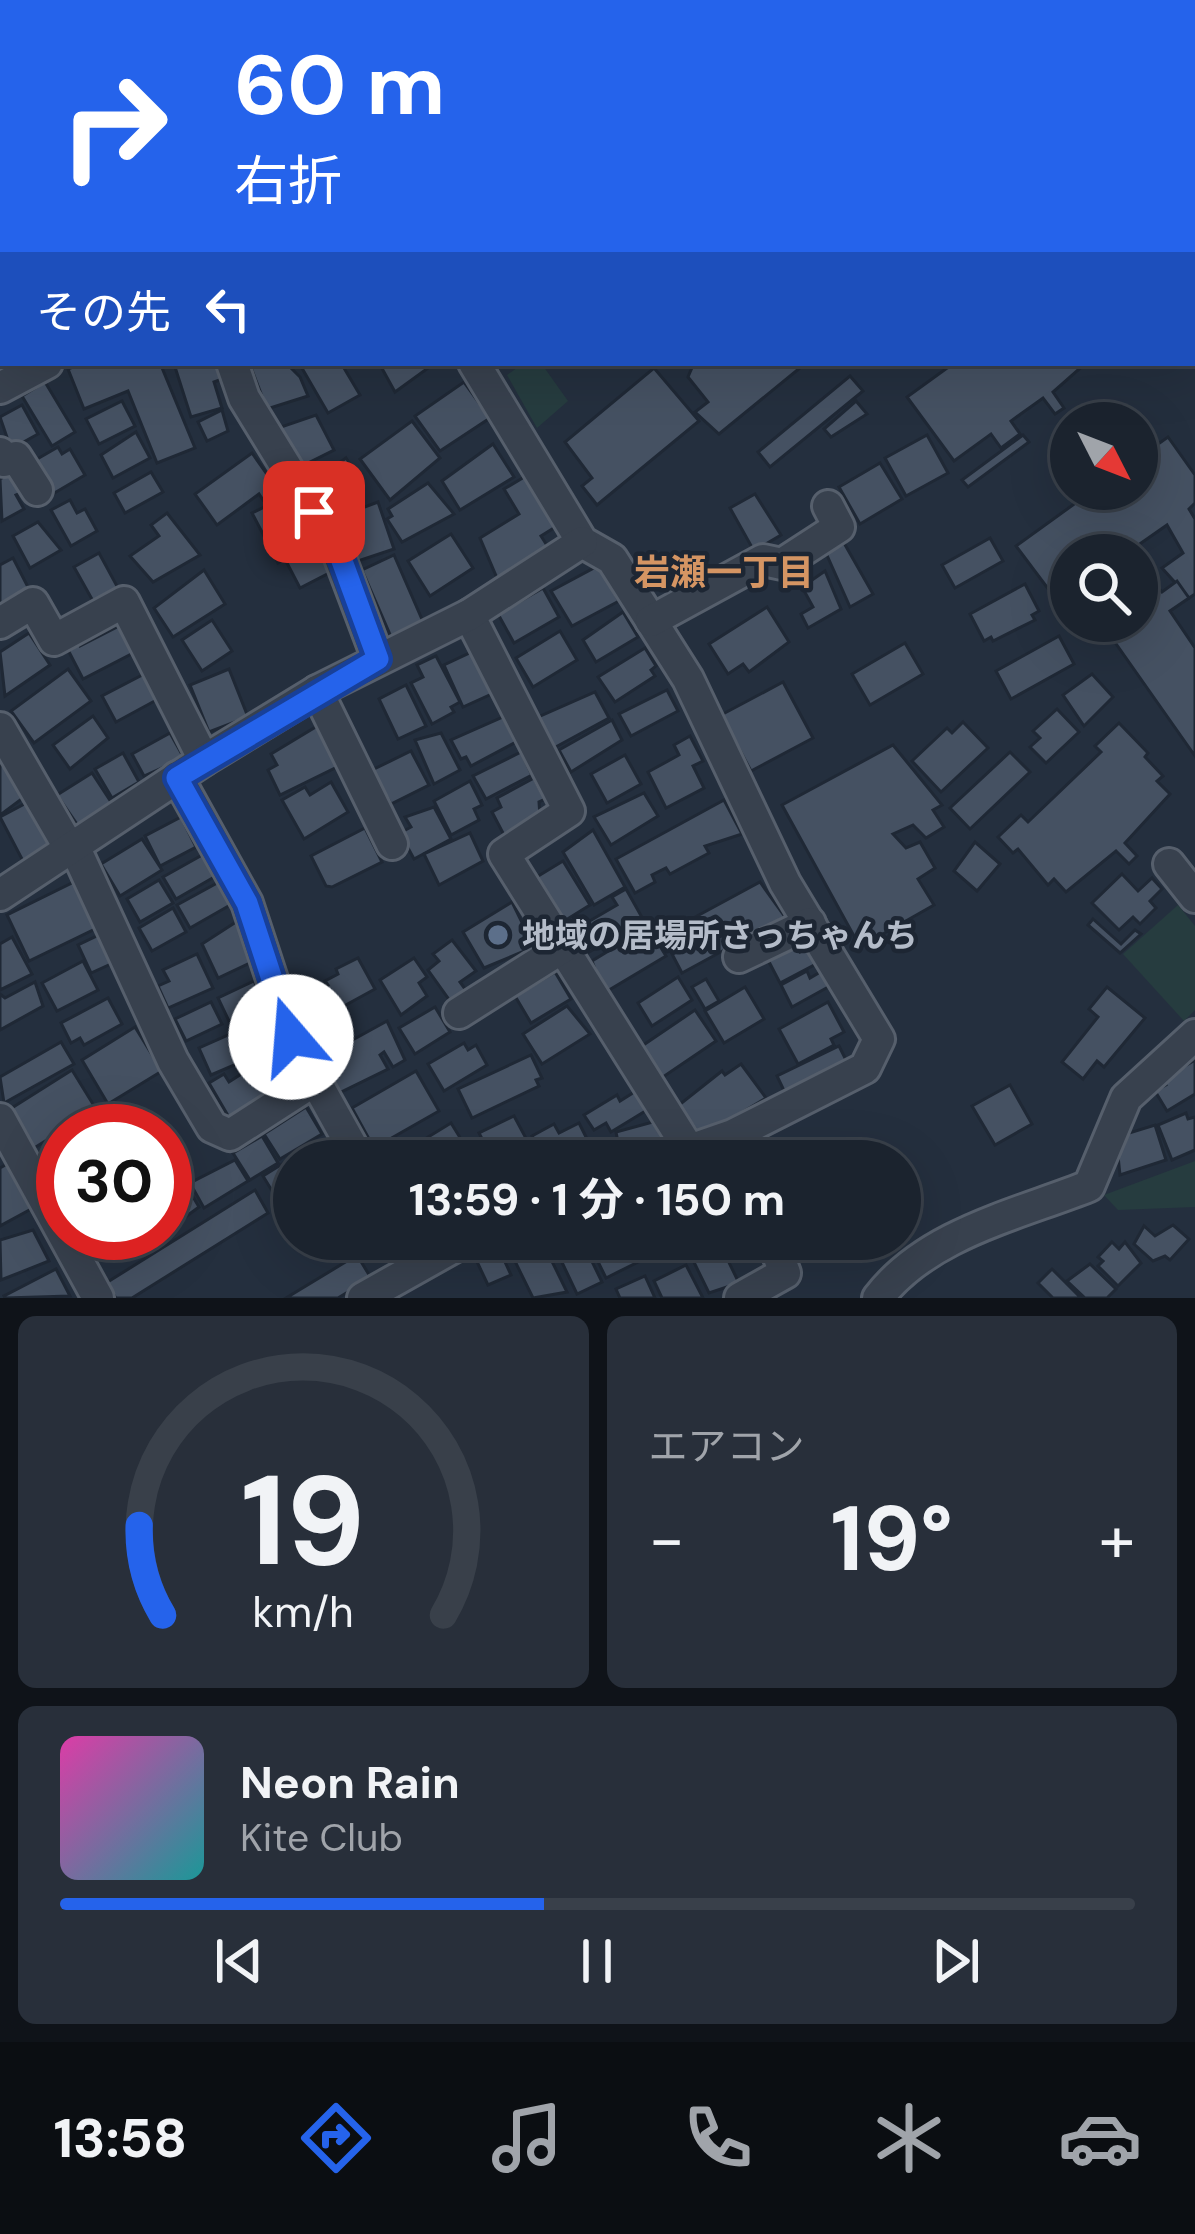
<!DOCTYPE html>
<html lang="ja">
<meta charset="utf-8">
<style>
body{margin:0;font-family:"DM Sans","Noto Sans JP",sans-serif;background:#282f3a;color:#f1f3f6;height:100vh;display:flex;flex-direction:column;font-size:45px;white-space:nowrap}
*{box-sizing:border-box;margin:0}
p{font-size:39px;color:#a0a4aa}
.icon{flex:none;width:66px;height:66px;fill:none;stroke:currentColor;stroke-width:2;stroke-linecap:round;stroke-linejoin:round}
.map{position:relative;height:1298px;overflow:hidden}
.panel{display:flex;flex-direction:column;gap:18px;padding:18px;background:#0f1319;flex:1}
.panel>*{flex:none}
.banner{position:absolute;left:0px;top:0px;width:1197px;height:366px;box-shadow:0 12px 48px #0002,0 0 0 3px #39404a;background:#2563eb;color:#fff;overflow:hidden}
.needle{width:78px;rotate:132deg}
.tools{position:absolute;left:1050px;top:402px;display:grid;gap:24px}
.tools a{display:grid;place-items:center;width:108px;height:108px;border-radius:50%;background:#1b232e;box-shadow:0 12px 48px #0002,0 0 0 3px #39404a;font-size:60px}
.speed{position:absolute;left:36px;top:1104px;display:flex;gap:24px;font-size:60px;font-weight:700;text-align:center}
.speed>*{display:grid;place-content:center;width:156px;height:156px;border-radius:50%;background:#1b232e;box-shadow:0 12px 48px #0002,0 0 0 3px #39404a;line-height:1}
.speed .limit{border:18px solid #d22;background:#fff;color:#111}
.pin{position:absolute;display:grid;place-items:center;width:102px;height:102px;color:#fff;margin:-51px;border-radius:24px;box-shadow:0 6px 18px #0006}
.me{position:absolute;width:132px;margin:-66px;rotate:342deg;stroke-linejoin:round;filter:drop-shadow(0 0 9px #0008)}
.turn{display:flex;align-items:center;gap:42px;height:252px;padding:0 36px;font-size:54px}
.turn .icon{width:156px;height:156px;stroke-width:2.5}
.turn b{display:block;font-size:84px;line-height:102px}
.then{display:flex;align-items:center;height:114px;padding:0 36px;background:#0003;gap:24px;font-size:45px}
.big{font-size:90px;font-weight:700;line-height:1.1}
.panel .widget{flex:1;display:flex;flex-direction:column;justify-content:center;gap:18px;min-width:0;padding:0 42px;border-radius:18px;background:#282f3a}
.panel .dial{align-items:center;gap:0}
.dial svg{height:312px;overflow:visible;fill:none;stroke:#39404a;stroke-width:7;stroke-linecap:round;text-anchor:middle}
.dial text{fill:#f1f3f6;stroke:none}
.song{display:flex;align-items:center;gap:36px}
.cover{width:144px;height:144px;border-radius:18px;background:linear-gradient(135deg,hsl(320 70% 55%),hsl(180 70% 35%))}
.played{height:12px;border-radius:6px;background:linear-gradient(90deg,#2563eb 45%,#39404a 45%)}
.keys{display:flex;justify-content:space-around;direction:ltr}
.heat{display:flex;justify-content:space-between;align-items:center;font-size:66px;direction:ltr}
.panel .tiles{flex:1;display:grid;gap:18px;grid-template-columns:1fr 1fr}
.widget:last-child{grid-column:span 2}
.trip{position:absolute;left:273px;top:1140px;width:648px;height:120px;border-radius:60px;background:#1b232e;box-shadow:0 12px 48px #0002,0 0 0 3px #39404a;font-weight:700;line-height:120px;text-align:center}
.dock{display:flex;height:192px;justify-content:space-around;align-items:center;background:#0b0e12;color:#a0a4aa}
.dock .icon{width:84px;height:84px}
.dock .on{color:#2563eb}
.dock b{font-size:54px;color:#f1f3f6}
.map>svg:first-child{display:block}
</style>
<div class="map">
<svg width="1195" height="1298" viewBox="0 0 1195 1298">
<rect width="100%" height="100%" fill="#242f3e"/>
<g fill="#263c3f">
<polygon points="524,363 541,363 568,401 537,428 507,375"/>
<polygon points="1178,905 1195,926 1195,1010 1184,1021 1123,954"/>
<polygon points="1195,1161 1195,1207 1118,1210 1104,1195"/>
</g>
<g fill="#455162" stroke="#1f2835" stroke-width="3">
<polygon points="82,363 160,363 195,448 157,463 128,391 84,409 68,369"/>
<polygon points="187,363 220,363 225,378 214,382 222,408 191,417 175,367"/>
<polygon points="286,363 300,377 308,396 267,409 250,365"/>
<polygon points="299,363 341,363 360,395 328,413"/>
<polygon points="379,363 435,363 395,392"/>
<polygon points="806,363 719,434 695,412 708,402 688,377 694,363"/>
<polygon points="954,363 1086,363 1053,392 1064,408 1055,414 1043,398 1011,421 1020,434 1001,448 991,434 954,461 907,397"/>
<polygon points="654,368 699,421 597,505 582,486 592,478 565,442"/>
<polygon points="850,376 863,391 770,467 758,452"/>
<polygon points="45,382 75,432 52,446 22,396"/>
<polygon points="464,382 490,418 440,451 415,416"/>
<polygon points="122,401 135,426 99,444 86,419"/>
<polygon points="856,401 867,414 831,437 824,429"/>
<polygon points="22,405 38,434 11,449 0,417"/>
<polygon points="222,410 228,431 207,441 198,422"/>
<polygon points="316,415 334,450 298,468 278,428"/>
<polygon points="412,421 440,458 390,500 360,459"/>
<polygon points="136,432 150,458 113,478 101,455"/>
<polygon points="927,435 948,473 906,496 885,458"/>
<polygon points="1023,435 1029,442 968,487 962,480"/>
<polygon points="1168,437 1195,475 1195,503 1189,509 1195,519 1195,594 1189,598 1162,568 1183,553 1167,525 1124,555 1071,555 1071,593 1058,602 1016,546 1095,489 1137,489 1137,459"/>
<polygon points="493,444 514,477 460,510 442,481"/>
<polygon points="58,447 62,454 70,449 85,475 51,495 32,462"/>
<polygon points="252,453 278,490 263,500 259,494 217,525 195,494"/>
<polygon points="346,458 361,480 335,507 316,480"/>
<polygon points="880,463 902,499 860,524 839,487"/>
<polygon points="13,472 23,492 16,495 24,509 2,521 0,479"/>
<polygon points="151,472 163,492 125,513 114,493"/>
<polygon points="526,476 557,526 541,536 548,547 497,578 480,538 519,514 504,489"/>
<polygon points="428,483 454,514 402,542 387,519 392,516 388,509"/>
<polygon points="291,494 331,572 300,588 285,559 278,563 252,513"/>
<polygon points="755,494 781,535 754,551 730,508"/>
<polygon points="70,500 77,513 85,509 97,531 71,546 51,510"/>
<polygon points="378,502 394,549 358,561 338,517"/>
<polygon points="167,513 200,555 153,582 130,556 159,536 151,525"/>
<polygon points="38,522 61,550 30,568 13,536"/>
<polygon points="451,534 473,568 430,596 408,561"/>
<polygon points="990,538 1003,561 955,588 942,565"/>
<polygon points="844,543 873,594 850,607 826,553"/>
<polygon points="99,553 118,588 93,601 74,567"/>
<polygon points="394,555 424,624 392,639 362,570"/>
<polygon points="13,558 29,589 0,604 0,565"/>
<polygon points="1137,562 1162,592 1177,581 1189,598 1170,611 1195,648 1195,756 1100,621 1137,621"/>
<polygon points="594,568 603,572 619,601 572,626 551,591"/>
<polygon points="204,570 225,604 173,637 154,608"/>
<polygon points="825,571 841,609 808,628 801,614 813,607 802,587"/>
<polygon points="1025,584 1039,611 1032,615 1035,620 993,641 991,637 984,641 970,614"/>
<polygon points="543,588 559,617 514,643 498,614"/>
<polygon points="767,607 789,642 749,672 743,664 728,674 709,644"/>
<polygon points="623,612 638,637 596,662 583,640"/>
<polygon points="212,620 232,651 202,671 182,640"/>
<polygon points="123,624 137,651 83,679 66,646 77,640 80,646"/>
<polygon points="560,631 577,660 533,687 516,658"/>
<polygon points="29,633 50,665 5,696 0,652"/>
<polygon points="1059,636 1074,664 1011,699 996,671"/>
<polygon points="905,643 923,674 870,705 852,674"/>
<polygon points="645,648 656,666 651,670 655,676 615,702 598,677"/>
<polygon points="476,650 496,692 463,707 444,665"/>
<polygon points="436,656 460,702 451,707 454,712 432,724 411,683 423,677 417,665"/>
<polygon points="68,669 91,701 34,743 11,711"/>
<polygon points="229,669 248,717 209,732 190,685"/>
<polygon points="148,672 162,697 116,722 102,696"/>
<polygon points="1092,674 1113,697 1084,726 1063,695"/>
<polygon points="783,682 813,738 751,771 721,715"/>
<polygon points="406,685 426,726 398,739 379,699"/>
<polygon points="667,690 678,711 631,736 619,714"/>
<polygon points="595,692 609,718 552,749 536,718"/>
<polygon points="1057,709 1079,732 1046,763 1030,747 1040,738 1033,731"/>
<polygon points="93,716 108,738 70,769 53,745"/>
<polygon points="503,717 516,742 471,766 466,757 461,759 451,740"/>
<polygon points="612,720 622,740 571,772 559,750"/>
<polygon points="963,722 988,748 941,792 912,761 947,728 952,733"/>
<polygon points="1119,723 1148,753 1145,757 1163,776 1157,781 1170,794 1125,843 1137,856 1129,864 1116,851 1066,892 1054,879 1048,885 1018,849 1013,853 998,837 1021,815 1028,822 1101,752 1095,746"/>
<polygon points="319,725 339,766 280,795 268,770 277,765 271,754"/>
<polygon points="170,733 184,758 144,776 132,754"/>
<polygon points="441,733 460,770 434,784 415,740"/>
<polygon points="690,736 703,761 693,766 704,788 666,808 648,772 679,755 674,745"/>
<polygon points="893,745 942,805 933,810 944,827 926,838 913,825 893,834 906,848 920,842 935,868 918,879 934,905 860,947 782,805"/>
<polygon points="411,751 429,785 391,804 387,797 382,800 368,772"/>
<polygon points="521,752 532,775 486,799 473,776"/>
<polygon points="1010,752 1030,772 970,829 950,808"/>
<polygon points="123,753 139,782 112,798 95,769"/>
<polygon points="625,755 641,784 607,803 591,774"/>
<polygon points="3,764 27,795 0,815 0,766"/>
<polygon points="92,773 113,805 79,827 57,795"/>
<polygon points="534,778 545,799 539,802 540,816 504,835 492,812 501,807 497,798"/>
<polygon points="470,781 482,805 474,809 479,820 451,835 434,801"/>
<polygon points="331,782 348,812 304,839 282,800 305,787 310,795"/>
<polygon points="644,793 658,816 611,845 594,817"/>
<polygon points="32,800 55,845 23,861 0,817"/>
<polygon points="724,800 742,834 705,846 709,853 670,874 666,868 652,875 655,882 635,893 616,859"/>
<polygon points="434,807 451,839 414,859 400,833 411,827 405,817"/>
<polygon points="181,817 196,847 160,866 145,836"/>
<polygon points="365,828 382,862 332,887 326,886 311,856"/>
<polygon points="593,830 625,887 594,905 563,852"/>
<polygon points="470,833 483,861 439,885 424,854"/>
<polygon points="142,839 162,870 120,896 101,864"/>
<polygon points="975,842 1000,864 977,891 954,871"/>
<polygon points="204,854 216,876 176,899 163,877"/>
<polygon points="563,861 590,905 561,923 535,878"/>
<polygon points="1122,874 1138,891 1152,878 1162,889 1150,901 1156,908 1140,924 1133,917 1119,930 1092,903"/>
<polygon points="159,880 173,903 140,922 127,899"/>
<polygon points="74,882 97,928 29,961 7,915"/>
<polygon points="219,882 232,904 190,928 177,905"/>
<polygon points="760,882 785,917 682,973 662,935"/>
<polygon points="626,889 644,921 582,956 569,933 617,905 612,897"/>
<polygon points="512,902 534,947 484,968 463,932"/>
<polygon points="173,908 186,932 152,951 139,928"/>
<polygon points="1093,919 1121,944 1135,930 1141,934 1120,953 1088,925"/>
<polygon points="236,922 254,961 218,978 202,944"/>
<polygon points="648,927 666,956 604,993 592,961"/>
<polygon points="99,935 113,963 91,973 78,945"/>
<polygon points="12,937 32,974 0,990 0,944"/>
<polygon points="452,940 476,971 460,982 468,993 453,1005 428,970 439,961 433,954"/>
<polygon points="795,943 800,952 808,948 816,964 780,983 767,958"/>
<polygon points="197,954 213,988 168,1008 158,986 169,981 163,970"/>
<polygon points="358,958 375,989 322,1018 309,995 328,985 325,981 338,974 336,969"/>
<polygon points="414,958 427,977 419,983 427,996 401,1015 380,980"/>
<polygon points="83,961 98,990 57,1011 42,983"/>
<polygon points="807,971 810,978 822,971 830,986 792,1007 781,985"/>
<polygon points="555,972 571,999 531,1023 515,996"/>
<polygon points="678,977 692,1000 652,1026 638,1003"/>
<polygon points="706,979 719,1001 705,1009 692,987"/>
<polygon points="254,981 265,1004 229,1021 218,998"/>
<polygon points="35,982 43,1006 0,1030 0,994 5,998"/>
<polygon points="745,987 764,1019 724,1043 705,1011"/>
<polygon points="1107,987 1145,1018 1104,1067 1097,1061 1083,1079 1062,1062 1098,1017 1089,1009"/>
<polygon points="108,998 122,1024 84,1045 80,1038 71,1043 61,1023"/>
<polygon points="211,1002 222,1024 186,1041 175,1019"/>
<polygon points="828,1002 844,1032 831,1039 834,1045 798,1064 779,1029"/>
<polygon points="567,1006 590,1034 542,1064 523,1034"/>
<polygon points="435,1007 450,1032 415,1054 399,1028"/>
<polygon points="695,1010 716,1041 660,1079 639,1048"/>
<polygon points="262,1020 274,1048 211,1075 199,1048"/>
<polygon points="387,1021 405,1060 393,1067 384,1052 380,1055 388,1069 339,1093 318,1059"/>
<polygon points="135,1027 162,1071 108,1104 82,1060"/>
<polygon points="61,1042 74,1064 4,1103 0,1077"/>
<polygon points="464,1043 468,1050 476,1045 487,1065 444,1091 428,1064"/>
<polygon points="839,1046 850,1068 788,1099 777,1076"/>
<polygon points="531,1055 542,1078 536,1080 539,1086 472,1118 458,1089"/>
<polygon points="1195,1060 1195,1094 1167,1111 1155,1091 1166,1085 1163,1079"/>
<polygon points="741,1064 766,1098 701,1137 679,1105 722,1071 725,1075"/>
<polygon points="260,1068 275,1093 230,1119 209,1083 224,1074 229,1082 243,1073 245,1077"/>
<polygon points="72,1070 96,1109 31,1150 7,1111"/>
<polygon points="416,1071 439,1111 374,1148 352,1108"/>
<polygon points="1010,1085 1032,1124 995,1145 972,1106"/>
<polygon points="636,1091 647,1110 611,1132 606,1123 594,1130 584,1115 617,1095 620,1101"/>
<polygon points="306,1107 322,1134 280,1159 264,1134"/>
<polygon points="1186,1113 1188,1119 1195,1117 1195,1150 1172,1160 1158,1125"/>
<polygon points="514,1116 528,1142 493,1160 479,1133"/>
<polygon points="660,1120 671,1149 615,1161 611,1145 618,1142 616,1132"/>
<polygon points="451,1123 472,1157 466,1161 389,1161"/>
<polygon points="579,1123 596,1157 528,1161 524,1151 537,1144 532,1136 554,1124 559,1133"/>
<polygon points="1155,1125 1166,1160 1120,1175 1116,1137"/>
<polygon points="262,1136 278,1163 250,1180 233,1153"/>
<polygon points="165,1141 172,1141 186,1162 165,1177"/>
<polygon points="311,1146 320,1161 294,1161 294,1227 263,1176"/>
<polygon points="235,1160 248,1181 204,1208 190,1183"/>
<polygon points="9,1163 33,1208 0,1226 0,1168"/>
<polygon points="186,1185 199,1207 169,1229 165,1198"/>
<polygon points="255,1190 268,1213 132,1298 116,1298 106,1283"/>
<polygon points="1173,1225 1189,1239 1170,1260 1165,1256 1153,1261 1134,1244 1144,1226 1155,1236"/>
<polygon points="33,1230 49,1261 1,1280 0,1240"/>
<polygon points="533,1239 541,1239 567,1292 533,1298 510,1251"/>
<polygon points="551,1239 581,1239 602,1282 577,1294"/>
<polygon points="587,1239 630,1239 640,1261 606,1278"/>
<polygon points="636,1239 668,1239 671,1247 645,1258"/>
<polygon points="495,1240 511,1275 488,1285 472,1251"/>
<polygon points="718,1240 739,1283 709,1293 690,1254"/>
<polygon points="1112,1242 1119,1249 1125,1242 1141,1263 1118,1286 1098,1266 1103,1261 1098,1257"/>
<polygon points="357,1255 371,1278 338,1298 286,1298"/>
<polygon points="1090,1264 1116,1289 1107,1298 1085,1298 1067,1281"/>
<polygon points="686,1265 703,1298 662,1298 654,1281"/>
<polygon points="56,1269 70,1296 5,1298 4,1296"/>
<polygon points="1052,1269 1081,1298 1053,1298 1038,1283"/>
<polygon points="645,1276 655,1298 620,1298 616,1289"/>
</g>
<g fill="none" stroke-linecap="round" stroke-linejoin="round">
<defs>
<g id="minor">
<polyline points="149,0 154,3"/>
<polyline points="1024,0 1026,3"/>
<polyline points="491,3 494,0"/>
<polyline points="931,3 935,0"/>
<polyline points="1170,3 1174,0"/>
<polyline points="0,129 3,131"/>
<polyline points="1194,156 1195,155"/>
<polyline points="232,363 244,398 337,550 378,659"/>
<polyline points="474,363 582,542 612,559 688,679 785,883 879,1039 865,1068 733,1135 658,1161"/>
<polyline points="0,388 47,363"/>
<polyline points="0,453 4,461 16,457 37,490"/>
<polyline points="469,615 569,811 504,854 690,1151"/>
<polyline points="651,621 763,560 782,564 839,527 828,506"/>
<polyline points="0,623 33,603 54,640 124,602 204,760"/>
<polyline points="317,691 392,844"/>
<polyline points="0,728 70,849"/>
<polyline points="177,777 247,903 291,1037 360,1161"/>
<polyline points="74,846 173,1061 212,1127 230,1135 314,1081"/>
<polyline points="1169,864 1195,897"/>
<polyline points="0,895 204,760 317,691 469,615 582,542"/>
<polyline points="739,957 810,923"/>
<polyline points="459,1013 562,948"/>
<polyline points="0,1119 98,1298"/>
<polyline points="363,1298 468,1239"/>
<polyline points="740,1298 785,1273 772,1239"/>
<path d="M878 1298C927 1234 1016 1215 1089 1186L1126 1098 1195 1035"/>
</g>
</defs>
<use href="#minor" stroke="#565f6c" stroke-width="36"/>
<use href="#minor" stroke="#38414e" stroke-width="30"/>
</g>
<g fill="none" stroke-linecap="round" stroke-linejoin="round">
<defs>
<polyline id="route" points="291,1037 247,903 177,778 378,659 338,550 314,512"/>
</defs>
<use href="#route" stroke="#184099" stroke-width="30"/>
<use href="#route" stroke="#2563eb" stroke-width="21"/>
</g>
<circle fill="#5c6f8a" stroke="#1d2633" stroke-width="4.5" cx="498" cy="935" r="12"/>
<g text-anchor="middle" stroke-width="9" stroke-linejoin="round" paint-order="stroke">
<g font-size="33" font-weight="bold" fill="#b4bcc9" stroke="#1d2633" text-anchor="start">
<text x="522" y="947">地域の居場所さっちゃんち</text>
</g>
<g font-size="36" font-weight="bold" fill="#d59563" stroke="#1d2633">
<text x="724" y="585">岩瀬一丁目</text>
</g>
</g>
</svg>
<div class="tools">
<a><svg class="needle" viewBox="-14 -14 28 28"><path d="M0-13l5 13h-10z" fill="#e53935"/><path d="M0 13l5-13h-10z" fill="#a0a4aa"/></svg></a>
<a><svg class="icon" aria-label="search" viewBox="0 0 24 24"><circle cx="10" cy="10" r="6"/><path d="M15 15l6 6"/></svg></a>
</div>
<div class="speed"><div class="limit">30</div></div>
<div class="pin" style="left:314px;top:512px;background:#d93025"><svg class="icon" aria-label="arrive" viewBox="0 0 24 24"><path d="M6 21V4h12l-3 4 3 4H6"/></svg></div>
<svg class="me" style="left:291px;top:1037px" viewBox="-20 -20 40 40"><circle r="19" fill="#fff"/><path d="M0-13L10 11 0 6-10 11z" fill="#2563eb"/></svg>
<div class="trip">13:59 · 1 分 · 150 m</div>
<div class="banner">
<div class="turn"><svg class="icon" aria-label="right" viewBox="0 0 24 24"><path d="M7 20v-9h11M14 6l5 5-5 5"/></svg><div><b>60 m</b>右折</div></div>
<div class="then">その先<svg class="icon" aria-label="left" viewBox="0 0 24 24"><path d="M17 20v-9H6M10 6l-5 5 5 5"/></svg></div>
</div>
</div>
<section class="panel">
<div class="tiles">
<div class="widget dial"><svg viewBox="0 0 100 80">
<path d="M14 69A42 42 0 1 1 86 69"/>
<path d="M14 69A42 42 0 0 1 8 46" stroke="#2563eb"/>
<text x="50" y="56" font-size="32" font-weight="700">19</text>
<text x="50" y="72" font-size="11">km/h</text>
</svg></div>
<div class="widget"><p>エアコン</p>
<div class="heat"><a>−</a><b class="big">19°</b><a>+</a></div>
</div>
<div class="widget">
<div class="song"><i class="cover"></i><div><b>Neon Rain</b><p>Kite Club</p></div></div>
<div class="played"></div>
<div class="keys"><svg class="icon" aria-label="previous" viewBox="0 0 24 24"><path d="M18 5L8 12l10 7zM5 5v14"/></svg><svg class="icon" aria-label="pause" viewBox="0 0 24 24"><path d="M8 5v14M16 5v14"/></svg><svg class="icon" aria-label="next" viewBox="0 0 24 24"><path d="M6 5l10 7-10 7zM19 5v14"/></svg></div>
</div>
</div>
</section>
<nav class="dock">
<b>13:58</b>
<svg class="icon on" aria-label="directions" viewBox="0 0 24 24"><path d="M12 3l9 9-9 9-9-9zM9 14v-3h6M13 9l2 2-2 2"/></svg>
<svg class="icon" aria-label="music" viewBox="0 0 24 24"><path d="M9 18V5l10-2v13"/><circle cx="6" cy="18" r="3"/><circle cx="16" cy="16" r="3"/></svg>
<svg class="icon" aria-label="phone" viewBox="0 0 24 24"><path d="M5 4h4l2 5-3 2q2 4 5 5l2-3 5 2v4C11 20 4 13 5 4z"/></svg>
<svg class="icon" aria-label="climate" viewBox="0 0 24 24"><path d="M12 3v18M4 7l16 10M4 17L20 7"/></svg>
<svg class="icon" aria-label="car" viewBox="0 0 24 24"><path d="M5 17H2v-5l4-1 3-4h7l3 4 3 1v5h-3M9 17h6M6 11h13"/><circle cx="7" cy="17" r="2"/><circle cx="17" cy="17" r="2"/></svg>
</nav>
